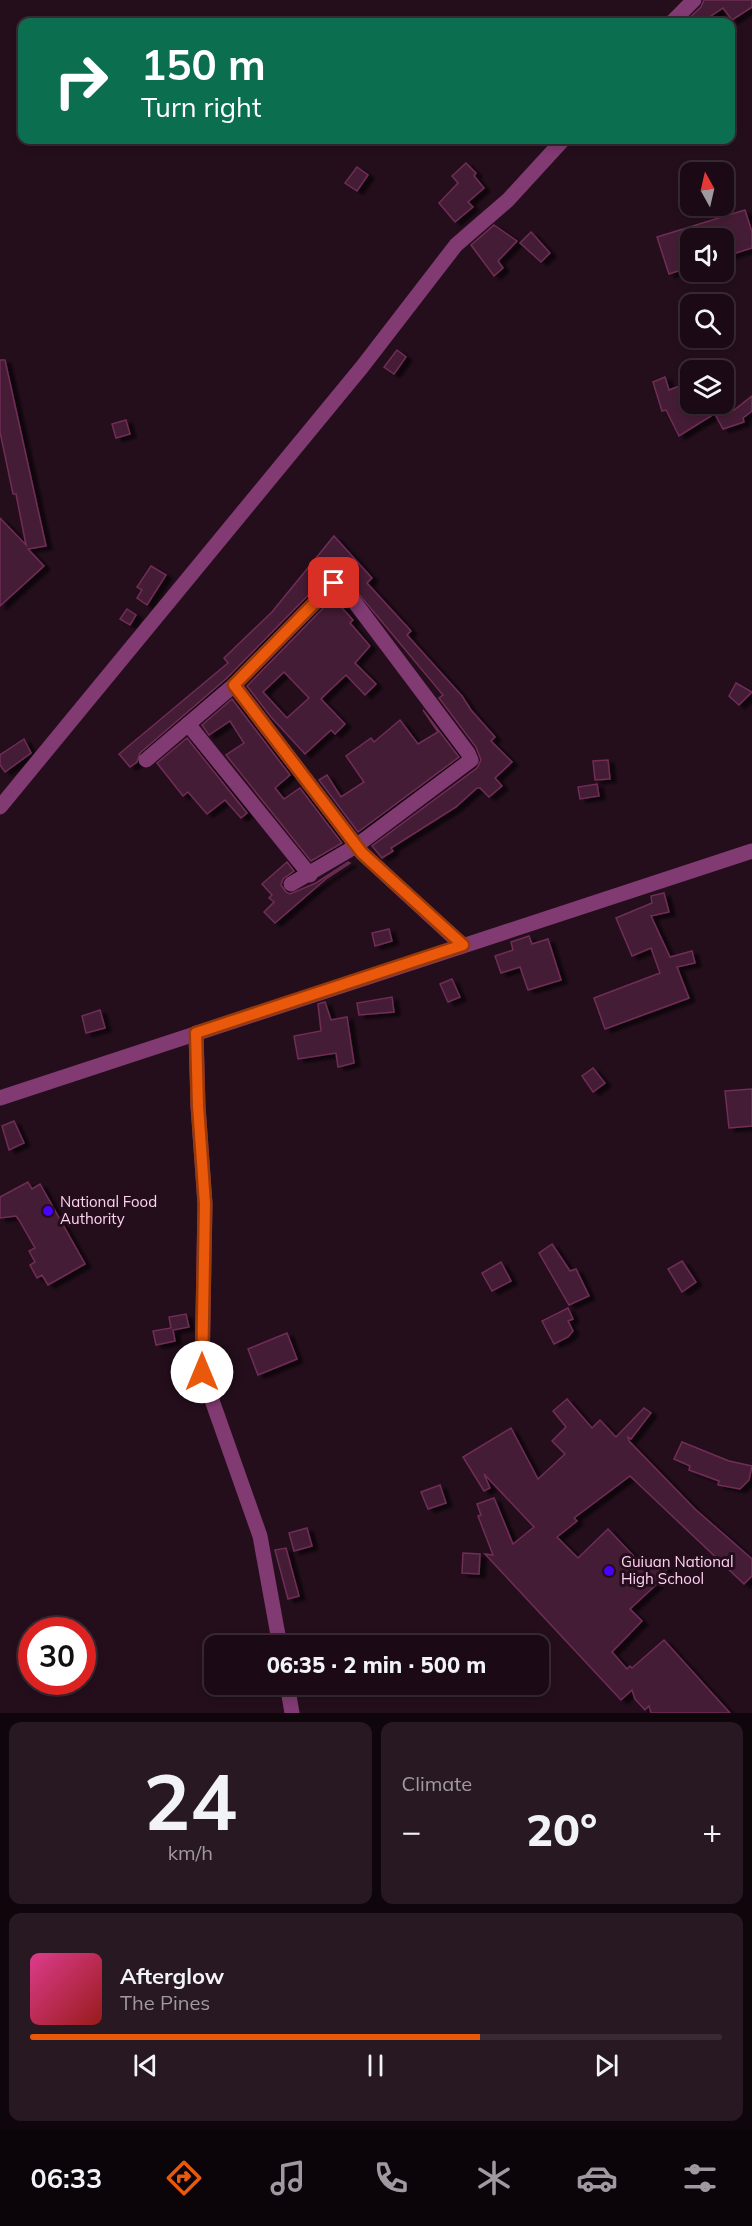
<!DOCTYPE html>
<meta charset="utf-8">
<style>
body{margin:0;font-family:Mulish,sans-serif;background:#281822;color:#f1f3f6;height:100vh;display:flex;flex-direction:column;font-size:22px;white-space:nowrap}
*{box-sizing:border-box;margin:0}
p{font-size:20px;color:#a09aa0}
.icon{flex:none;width:33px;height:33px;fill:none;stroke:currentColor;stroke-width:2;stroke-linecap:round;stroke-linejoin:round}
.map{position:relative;height:1713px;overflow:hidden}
.sheet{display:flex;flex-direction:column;gap:9px;padding:9px;background:#0f060c;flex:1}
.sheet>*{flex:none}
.banner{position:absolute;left:18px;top:18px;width:717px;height:126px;border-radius:12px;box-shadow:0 3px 9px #0003,0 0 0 2px #392b34;background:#0b6e4f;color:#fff;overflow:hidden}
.needle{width:39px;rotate:352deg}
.tools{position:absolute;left:680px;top:162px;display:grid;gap:12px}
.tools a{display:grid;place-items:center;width:54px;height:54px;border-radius:12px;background:#1b0a15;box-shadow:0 3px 9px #0003,0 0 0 2px #392b34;font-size:30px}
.speed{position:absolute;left:18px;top:1617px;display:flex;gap:12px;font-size:30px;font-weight:700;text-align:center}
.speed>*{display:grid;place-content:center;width:78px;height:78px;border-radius:50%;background:#1b0a15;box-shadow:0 3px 9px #0003,0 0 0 2px #392b34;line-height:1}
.speed .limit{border:9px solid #d22;background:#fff;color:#111}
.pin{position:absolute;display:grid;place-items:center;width:51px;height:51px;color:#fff;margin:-26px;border-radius:12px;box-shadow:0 3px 9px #0006}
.me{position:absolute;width:66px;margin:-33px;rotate:0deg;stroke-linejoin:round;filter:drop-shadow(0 0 4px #0008)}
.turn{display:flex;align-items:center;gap:21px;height:126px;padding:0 24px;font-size:27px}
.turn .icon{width:78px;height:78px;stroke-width:2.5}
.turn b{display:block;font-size:42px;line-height:51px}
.big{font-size:45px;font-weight:800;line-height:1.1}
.sheet .widget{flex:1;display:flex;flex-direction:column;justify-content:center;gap:9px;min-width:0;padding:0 21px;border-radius:12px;background:#281822}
.sheet .dial{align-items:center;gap:0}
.dial b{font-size:78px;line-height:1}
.song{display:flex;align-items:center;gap:18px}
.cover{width:72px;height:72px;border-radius:9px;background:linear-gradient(135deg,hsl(330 70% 55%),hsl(0 70% 35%))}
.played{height:6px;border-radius:3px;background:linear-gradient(90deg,#ea580c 65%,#392b34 65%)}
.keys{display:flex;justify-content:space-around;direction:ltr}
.heat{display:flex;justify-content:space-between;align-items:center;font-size:33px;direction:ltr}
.sheet .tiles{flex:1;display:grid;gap:9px;grid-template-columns:1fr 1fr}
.widget:last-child{grid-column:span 2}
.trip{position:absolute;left:204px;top:1635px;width:345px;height:60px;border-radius:12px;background:#1b0a15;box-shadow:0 3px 9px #0003,0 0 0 2px #392b34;font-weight:800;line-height:60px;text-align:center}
.dock{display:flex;height:96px;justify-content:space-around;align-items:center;background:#0b0408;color:#a09aa0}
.dock .icon{width:42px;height:42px}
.dock .active{color:#ea580c}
.dock b{font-size:27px;color:#f1f3f6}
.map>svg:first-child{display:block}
</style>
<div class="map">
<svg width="752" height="1713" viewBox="0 0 752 1713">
<defs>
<filter id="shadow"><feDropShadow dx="6" dy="3.5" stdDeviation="1.5" flood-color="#0009"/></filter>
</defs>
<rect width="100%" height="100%" fill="#240e1c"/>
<g fill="#451b34" stroke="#702d57" stroke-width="1.5" fill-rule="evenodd" filter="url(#shadow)">
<polygon points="704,0 752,0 752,7 732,20 723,8 702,22 685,22 701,7"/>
<polygon points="466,163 476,173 474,176 484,188 468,202 473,207 455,222 439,203 458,183 452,176"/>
<polygon points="357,167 368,175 357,191 345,183"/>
<polygon points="745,210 752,232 752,248 723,257 723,238 690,238 690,267 669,274 657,237"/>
<polygon points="494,225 517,241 498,261 503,268 494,276 471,245"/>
<polygon points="531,232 550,253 541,262 520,243"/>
<polygon points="397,350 406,357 394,374 384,367"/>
<polygon points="0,360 5,360 46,546 28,549 44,566 0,606 0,518 26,545 16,494 13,494 0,432"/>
<polygon points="665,377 669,390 685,384 690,404 704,404 711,416 679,436 666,410 662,411 653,382"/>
<polygon points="752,396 752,411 743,418 744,422 723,429 716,416 734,410"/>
<polygon points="126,420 130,434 116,438 112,424"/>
<polygon points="334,536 372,578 367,583 411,631 407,635 462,696 471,710 495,737 491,741 512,762 495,778 502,786 489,797 480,788 477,788 456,807 391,848 393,851 382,858 372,846 477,768 481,760 476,747 439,698 443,695 343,575 327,576 227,678 140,753 137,762 130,767 119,754 228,663 224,658 272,612"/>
<polygon points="151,566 166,575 147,605 137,598 142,590 137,587"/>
<path d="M337 594 344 605 342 608 353 620 350 623 370 646 355 663 376 684 365 695 346 675 328 692 321 699 345 724 335 734 331 730 305 754 271 717 247 686ZM284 672 309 698 287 718 263 692Z"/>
<polygon points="127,609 136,615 130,625 120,619"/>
<polygon points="736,683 752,692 739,705 729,696"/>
<polygon points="232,699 290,775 275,788 284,799 300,788 342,843 311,861 226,755 244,743 230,721 209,735 202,725"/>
<polygon points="423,710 459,757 358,832 319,780 327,775 341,797 364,782 346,756 371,738 374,742 400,720 418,744 438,732"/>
<polygon points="187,738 247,813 241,818 225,800 207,814 188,792 183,796 157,763"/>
<polygon points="24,739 31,753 5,772 0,765 0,755"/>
<polygon points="608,760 610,779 595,780 593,761"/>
<polygon points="597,784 599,796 580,799 578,787"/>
<polygon points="287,862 294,871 283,879 281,885 286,892 290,894 316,883 348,862 350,863 327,878 275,923 264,912 274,902 269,898 272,895 262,884"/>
<polygon points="664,893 669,912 651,916 670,957 692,951 695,963 677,967 689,998 605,1029 594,998 660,973 651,948 632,956 616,918 652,903 651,896"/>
<polygon points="389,929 392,941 375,946 372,933"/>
<polygon points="529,936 532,944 548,939 561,980 528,990 520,967 501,973 495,956 513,950 511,942"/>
<polygon points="452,979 460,997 448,1002 440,984"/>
<polygon points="392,997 394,1012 359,1015 357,1003"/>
<polygon points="325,1002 331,1020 347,1017 354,1063 338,1067 336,1053 298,1059 294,1036 321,1031 318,1004"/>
<polygon points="100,1010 105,1028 86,1033 82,1016"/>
<polygon points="593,1068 605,1083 593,1092 582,1076"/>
<polygon points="752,1089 752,1126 729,1128 725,1091"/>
<polygon points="14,1121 24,1143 9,1150 2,1126"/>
<polygon points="28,1182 32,1189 40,1184 85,1264 48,1285 42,1275 37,1278 30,1265 35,1262 29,1251 35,1248 19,1220 16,1216 0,1218 0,1197"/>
<polygon points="552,1244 570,1271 576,1269 589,1296 569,1305 539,1253"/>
<polygon points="682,1261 696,1282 682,1292 668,1269"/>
<polygon points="501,1262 511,1281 492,1291 482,1273"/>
<polygon points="568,1308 573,1319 568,1321 573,1331 568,1337 554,1344 542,1321"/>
<polygon points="186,1314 189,1327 173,1330 175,1341 156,1345 153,1331 171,1328 169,1317"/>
<polygon points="287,1333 297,1359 258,1375 248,1349"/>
<polygon points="567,1399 592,1428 600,1420 616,1437 644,1408 651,1413 631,1439 628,1437 629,1441 695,1509 752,1559 752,1576 744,1584 630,1476 574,1518 577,1521 557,1537 578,1558 608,1529 646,1569 660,1559 667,1569 655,1579 658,1583 630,1609 642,1621 612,1652 627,1669 630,1666 632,1668 664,1640 730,1713 651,1713 649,1706 645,1710 635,1699 632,1690 621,1700 485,1554 493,1555 478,1516 481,1515 477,1504 494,1498 513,1544 534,1527 484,1474 490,1488 484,1491 463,1457 511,1428 538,1479 565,1454 552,1441 566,1427 553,1411"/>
<polygon points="682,1442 729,1461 752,1466 749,1480 740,1489 718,1485 719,1481 689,1470 690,1466 674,1459"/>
<polygon points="440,1485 446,1503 428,1509 421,1492"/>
<polygon points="307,1528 312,1546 294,1551 289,1533"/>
<polygon points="286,1548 299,1596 288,1599 275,1550"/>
<polygon points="463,1553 480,1554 479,1574 462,1573"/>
</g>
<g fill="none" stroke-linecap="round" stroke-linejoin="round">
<g stroke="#823a72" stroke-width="15">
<polyline points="672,22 694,0"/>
<polyline points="234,685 362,853 463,946"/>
<polyline points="188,724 310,875"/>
<polyline points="146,760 234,685 334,583 341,584 468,753 471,760 356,846 291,884"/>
<polyline points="0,807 362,367 456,245 508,200 563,140"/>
<polyline points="196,1033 198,1106 205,1204 202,1372 260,1536 280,1646"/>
<polyline points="0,1098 752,851"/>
<polyline points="287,1684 292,1713"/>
</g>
</g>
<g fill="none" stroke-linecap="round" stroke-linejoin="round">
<defs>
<polyline id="route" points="202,1372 205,1204 198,1106 196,1033 463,945 362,853 234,685 334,583"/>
</defs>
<use href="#route" stroke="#983908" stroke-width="15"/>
<use href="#route" stroke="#ea580c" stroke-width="10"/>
</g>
<g fill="#4902fa" stroke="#240e1c" stroke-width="2">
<circle cx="48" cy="1211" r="6"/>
<circle cx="609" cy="1571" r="6"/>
</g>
<g text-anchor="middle" stroke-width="6" stroke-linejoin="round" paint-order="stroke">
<g font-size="15" fill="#ffd2f1" stroke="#240e1c" text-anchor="start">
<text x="60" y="1207">National Food<tspan x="60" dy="17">Authority</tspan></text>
<text x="621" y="1567">Guiuan National<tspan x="621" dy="17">High School</tspan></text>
</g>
</g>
</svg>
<div class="tools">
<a><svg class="needle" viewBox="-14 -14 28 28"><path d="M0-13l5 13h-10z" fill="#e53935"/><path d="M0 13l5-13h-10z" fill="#a09aa0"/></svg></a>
<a><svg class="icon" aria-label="sound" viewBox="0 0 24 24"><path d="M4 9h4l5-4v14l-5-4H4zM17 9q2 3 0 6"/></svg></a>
<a><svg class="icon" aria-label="search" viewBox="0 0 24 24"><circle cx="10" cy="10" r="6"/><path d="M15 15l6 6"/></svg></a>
<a><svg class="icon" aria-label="layers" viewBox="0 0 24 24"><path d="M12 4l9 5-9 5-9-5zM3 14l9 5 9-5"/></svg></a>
</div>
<div class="speed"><div class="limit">30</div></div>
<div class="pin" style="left:334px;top:583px;background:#d93025"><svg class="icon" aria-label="arrive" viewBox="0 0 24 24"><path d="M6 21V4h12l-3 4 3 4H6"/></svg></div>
<svg class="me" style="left:202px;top:1372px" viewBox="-20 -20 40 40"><circle r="19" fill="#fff"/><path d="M0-13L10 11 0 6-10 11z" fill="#ea580c"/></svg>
<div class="trip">06:35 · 2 min · 500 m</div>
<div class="banner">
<div class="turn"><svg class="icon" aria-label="right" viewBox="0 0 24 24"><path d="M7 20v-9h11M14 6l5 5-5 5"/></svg><div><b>150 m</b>Turn right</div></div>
</div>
</div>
<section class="sheet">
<div class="tiles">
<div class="widget dial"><b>24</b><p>km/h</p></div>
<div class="widget"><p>Climate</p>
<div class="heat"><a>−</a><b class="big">20°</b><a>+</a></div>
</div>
<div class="widget">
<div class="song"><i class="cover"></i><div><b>Afterglow</b><p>The Pines</p></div></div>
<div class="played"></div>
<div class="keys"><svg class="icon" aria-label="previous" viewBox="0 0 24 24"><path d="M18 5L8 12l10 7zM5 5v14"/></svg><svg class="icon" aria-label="pause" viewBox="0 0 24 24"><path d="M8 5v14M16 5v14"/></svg><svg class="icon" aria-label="next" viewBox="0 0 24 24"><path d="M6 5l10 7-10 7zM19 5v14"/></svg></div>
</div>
</div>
</section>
<nav class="dock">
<b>06:33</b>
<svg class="icon active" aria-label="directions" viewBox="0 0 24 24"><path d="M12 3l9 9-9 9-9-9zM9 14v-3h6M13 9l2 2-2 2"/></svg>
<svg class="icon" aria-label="music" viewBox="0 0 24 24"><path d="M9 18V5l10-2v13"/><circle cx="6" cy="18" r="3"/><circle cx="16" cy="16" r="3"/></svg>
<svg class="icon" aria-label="phone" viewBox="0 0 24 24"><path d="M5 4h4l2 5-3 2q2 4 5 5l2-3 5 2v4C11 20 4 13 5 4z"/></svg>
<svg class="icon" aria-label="climate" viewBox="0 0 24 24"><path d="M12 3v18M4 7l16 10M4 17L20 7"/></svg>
<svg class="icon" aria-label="car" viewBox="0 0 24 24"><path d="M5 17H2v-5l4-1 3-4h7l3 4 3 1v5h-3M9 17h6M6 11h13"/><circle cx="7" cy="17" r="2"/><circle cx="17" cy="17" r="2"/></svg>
<svg class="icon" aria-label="filters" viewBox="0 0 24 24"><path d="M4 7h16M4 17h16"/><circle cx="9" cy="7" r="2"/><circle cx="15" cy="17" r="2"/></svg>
</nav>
